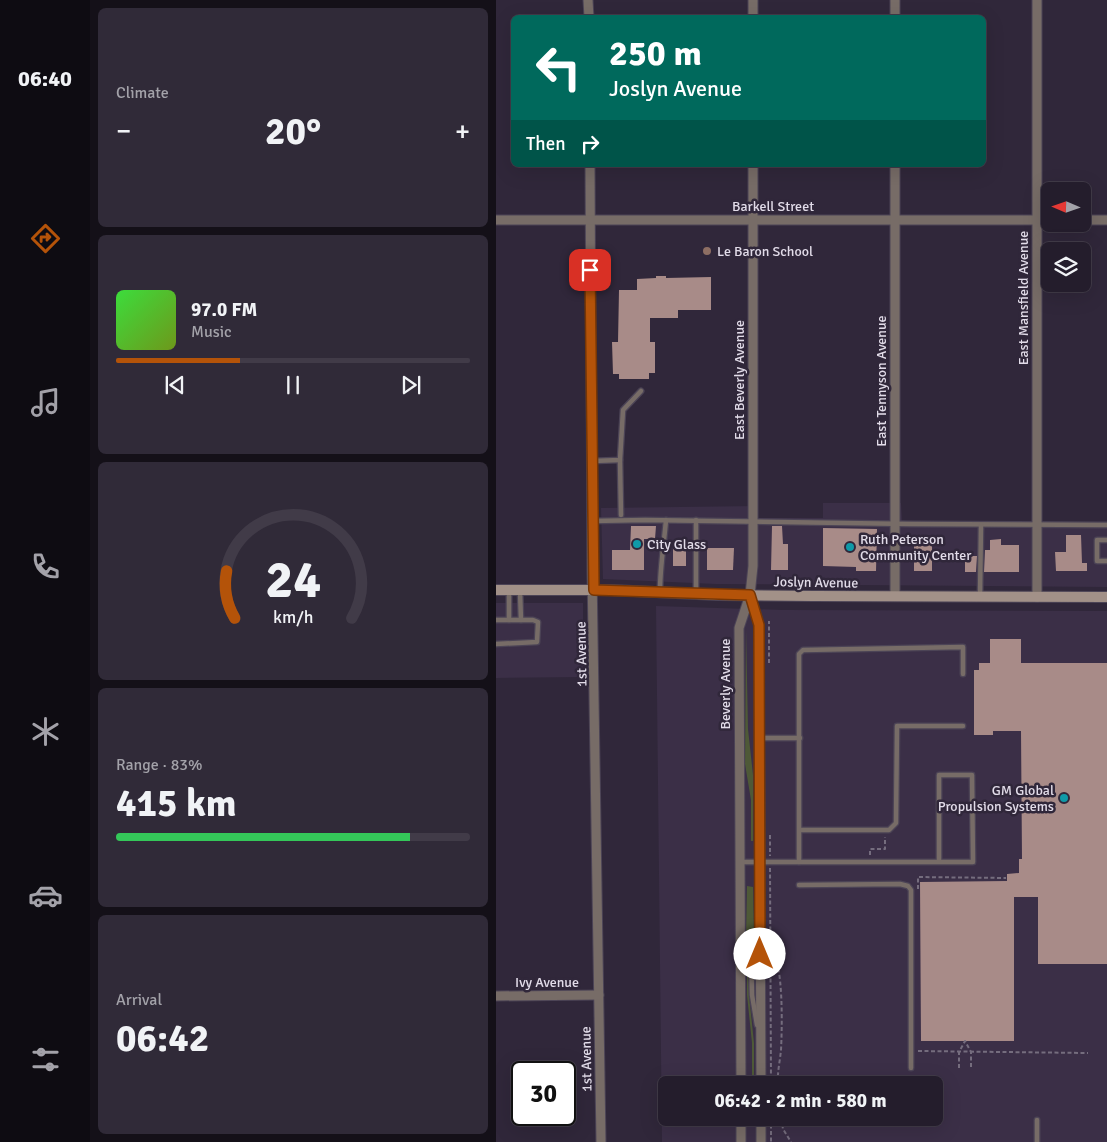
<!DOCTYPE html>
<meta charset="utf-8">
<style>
body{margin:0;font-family:Signika,sans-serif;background:#302a38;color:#f1f3f6;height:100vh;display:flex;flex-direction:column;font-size:19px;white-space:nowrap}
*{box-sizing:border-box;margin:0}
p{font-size:16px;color:#a3a2a9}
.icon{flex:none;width:28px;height:28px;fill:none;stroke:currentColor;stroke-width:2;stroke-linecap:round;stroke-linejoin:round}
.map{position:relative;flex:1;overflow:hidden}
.side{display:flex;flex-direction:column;gap:8px;padding:8px;background:#141018;width:406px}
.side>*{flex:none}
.banner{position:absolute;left:15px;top:15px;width:475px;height:152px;border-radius:8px;box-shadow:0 5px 20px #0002,0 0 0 1px #413b48;background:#00695c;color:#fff;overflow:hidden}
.needle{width:32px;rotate:272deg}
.buttons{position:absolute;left:545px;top:182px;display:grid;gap:10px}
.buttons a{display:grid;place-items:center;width:50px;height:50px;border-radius:8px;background:#241d2c;box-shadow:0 5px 20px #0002,0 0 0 1px #413b48;font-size:25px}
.speed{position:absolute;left:15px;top:1061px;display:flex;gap:10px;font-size:25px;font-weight:700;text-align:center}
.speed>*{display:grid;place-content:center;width:65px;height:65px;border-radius:50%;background:#241d2c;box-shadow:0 5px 20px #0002,0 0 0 1px #413b48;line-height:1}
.speed .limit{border:2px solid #111;border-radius:8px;background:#fff;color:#111}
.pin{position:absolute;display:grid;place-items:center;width:42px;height:42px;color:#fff;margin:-21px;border-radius:10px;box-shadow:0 2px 8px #0006}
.me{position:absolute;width:55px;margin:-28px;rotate:0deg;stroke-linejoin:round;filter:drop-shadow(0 0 4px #0008)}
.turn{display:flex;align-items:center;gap:18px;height:105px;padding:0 15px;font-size:22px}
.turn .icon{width:65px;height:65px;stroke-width:2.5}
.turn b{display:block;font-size:35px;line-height:42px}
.then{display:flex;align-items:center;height:48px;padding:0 15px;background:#0003;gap:10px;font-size:19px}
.big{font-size:38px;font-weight:800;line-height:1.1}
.side .widget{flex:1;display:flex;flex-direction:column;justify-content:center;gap:8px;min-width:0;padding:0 18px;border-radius:8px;background:#302a38}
.side .dial{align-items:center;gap:0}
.dial svg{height:130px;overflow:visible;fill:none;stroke:#413b48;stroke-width:7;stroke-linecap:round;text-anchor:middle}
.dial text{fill:#f1f3f6;stroke:none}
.song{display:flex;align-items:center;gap:15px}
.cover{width:60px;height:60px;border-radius:8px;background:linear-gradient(135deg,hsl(120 70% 55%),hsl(80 70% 35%))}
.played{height:5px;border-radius:2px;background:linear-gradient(90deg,#b45309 35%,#413b48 35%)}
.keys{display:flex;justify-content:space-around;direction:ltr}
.heat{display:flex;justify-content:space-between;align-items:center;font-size:28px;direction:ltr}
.charge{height:8px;border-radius:4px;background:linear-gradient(90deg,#34c759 83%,#413b48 0)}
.trip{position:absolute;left:162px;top:1076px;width:285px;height:50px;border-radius:8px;background:#241d2c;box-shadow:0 5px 20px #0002,0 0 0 1px #413b48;font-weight:800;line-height:50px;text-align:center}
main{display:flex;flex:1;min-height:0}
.menu{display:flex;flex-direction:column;width:90px;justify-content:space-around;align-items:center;background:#0e0c12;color:#a3a2a9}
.menu .icon{width:35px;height:35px}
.menu .current{color:#b45309}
.menu b{font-size:22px;color:#f1f3f6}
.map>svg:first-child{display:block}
</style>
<main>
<nav class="menu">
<b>06:40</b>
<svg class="icon current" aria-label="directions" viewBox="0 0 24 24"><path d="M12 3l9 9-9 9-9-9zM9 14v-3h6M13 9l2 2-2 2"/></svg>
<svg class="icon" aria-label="music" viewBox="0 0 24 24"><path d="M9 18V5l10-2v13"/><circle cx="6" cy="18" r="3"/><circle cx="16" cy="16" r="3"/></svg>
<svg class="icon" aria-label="phone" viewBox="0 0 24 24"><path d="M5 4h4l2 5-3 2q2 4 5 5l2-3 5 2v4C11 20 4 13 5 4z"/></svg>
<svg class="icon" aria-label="climate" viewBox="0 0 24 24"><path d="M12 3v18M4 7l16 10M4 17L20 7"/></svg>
<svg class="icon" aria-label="car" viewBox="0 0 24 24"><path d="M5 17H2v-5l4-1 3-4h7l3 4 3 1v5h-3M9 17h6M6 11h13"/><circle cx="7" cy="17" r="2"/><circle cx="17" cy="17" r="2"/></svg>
<svg class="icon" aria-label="filters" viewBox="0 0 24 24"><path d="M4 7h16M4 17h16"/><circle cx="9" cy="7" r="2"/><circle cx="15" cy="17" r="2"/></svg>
</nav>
<section class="side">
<div class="widget"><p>Climate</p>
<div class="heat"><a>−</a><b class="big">20°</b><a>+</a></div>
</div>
<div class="widget">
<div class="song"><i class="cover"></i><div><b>97.0 FM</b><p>Music</p></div></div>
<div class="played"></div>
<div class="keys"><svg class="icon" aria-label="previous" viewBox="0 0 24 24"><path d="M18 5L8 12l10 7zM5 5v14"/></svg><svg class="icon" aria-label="pause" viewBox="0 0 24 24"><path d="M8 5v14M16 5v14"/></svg><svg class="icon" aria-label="next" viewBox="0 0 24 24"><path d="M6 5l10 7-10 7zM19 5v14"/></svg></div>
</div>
<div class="widget dial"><svg viewBox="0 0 100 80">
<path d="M14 69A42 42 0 1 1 86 69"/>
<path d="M14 69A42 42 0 0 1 9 40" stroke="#b45309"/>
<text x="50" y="56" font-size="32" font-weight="700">24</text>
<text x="50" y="72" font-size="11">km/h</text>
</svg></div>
<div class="widget"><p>Range · 83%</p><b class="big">415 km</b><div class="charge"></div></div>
<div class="widget"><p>Arrival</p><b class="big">06:42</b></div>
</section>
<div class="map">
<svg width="611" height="1142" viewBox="0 0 611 1142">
<rect width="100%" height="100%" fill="#30273a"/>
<g fill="#3b2f47" fill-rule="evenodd">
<polygon points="327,503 405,503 406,521 611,522 611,587 220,584 107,579 105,508 262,506 262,518 327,518"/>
<polygon points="0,603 87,603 87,677 0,678"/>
<path d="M160 606 287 610 611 611V1142H166ZM171 1085H439V1118H171Z"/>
</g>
<g fill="#4e5937">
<polygon points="250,628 252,729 257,775 257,841 255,841 255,800 249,764"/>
<polygon points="251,886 257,887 258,937 256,939 250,937"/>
<polygon points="251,954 253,955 253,995 258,1043 258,1085 256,1085 256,1043 251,995"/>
</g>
<g fill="#a88b88">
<polygon points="160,276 170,276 170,278 215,277 215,310 182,310 182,318 154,318 154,342 159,342 159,373 153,373 153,379 123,379 123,374 117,374 116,342 122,342 123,290 141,290 141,279 160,278"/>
<polygon points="135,526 160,526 159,539 148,539 148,570 116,570 116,550 134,550"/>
<polygon points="276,526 286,526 287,544 292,544 292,570 275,570"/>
<polygon points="327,528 381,529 380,571 360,571 360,567 327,566"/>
<polygon points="570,535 585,535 586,563 591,563 591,571 560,571 559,552 570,552"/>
<polygon points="505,539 505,545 523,545 523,572 488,572 489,550 494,550 494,540"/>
<rect x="418" y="543" width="18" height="28"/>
<rect x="177" y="548" width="13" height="18"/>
<polygon points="211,548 238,548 237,570 211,570"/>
<polygon points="469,556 481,556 480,572 469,572"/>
<polygon points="494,639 525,639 525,663 611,663 611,964 542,964 542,897 518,897 518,1041 425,1041 424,882 511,881 511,874 523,873 523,859 526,859 525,731 497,731 497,735 478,735 478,670 483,670 483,663 494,663"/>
</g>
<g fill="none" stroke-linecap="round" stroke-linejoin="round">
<defs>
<g id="service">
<polyline points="124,460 125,515"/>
<polyline points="96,461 124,460 127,410 145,391"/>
<polyline points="200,520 200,594"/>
<polyline points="96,521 149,520 414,524 611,525"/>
<polyline points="611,540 601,540 601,561 611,561"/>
<polyline points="24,591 25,620"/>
<path d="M164 591C164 567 168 544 170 520"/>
<polyline points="484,597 485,525"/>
<polyline points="0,620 37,620 42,622 41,642 0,644"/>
<polyline points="13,620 13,591"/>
<polyline points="263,738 304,738"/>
<polyline points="304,830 393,830 400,823 401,726 467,726"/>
<polyline points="244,862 477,862 476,775 443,775 443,862"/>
<polyline points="303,862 303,654 307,650 467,647 467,674"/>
<polyline points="303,885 404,884 412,886 415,890 415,1068"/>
<polyline points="245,945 252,946 255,950 256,995 261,1025"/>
<polyline points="541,1120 541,1142"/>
</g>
<g id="minor">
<polyline points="92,0 93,18"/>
<polyline points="257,18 257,0"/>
<polyline points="399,18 399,0"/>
<polyline points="94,165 96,572 105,1142"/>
<polyline points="0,220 554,220"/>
<polyline points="586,220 611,220"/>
<polyline points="254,595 263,625 265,1085"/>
<polyline points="399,596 399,165"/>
<polyline points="541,597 541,0"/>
<polyline points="0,996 103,995"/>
<polyline points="245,1085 243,628 254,595 257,566 257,165"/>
<polyline points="245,1118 245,1142"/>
<polyline points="265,1118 265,1142"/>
</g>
<polyline id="secondary" points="0,590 116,590 222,595 318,596 611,597"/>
</defs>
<use href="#service" stroke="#4c4456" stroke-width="7"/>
<use href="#minor" stroke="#4c4456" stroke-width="11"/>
<use href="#secondary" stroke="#4c4456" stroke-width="12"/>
<g stroke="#756d7e" stroke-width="2" stroke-dasharray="4 2.5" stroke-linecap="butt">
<polyline points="273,663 273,621"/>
<polyline points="274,835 274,856"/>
<polyline points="374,855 374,849 389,849 389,837"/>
<polyline points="274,868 275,1085"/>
<polyline points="422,889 422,877 510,878"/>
<path d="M275 951C288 960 286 1032 285 1050 284 1061 281 1073 282 1085"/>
<polyline points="422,1051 592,1053"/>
<polyline points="463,1068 463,1052 469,1041 475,1052 475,1068"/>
<polyline points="275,1118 275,1142"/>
<polyline points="285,1118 287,1129 295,1142"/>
</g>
<use href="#service" stroke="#776c67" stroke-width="4.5"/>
<use href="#minor" stroke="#776c67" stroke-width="9"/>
<use href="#secondary" stroke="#a29188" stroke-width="10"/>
</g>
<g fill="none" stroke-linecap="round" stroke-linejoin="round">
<defs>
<polyline id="route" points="94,270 98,590 254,595 263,625 264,954"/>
</defs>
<use href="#route" stroke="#753606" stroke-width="12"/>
<use href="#route" stroke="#b45309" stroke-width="9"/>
</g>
<circle fill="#8d6e63" stroke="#30273a" stroke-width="2" cx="211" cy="251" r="5"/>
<g fill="#0f9aa8" stroke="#30273a" stroke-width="2">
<circle cx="141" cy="544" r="5"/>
<circle cx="354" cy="547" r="5"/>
<circle cx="568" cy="798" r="5"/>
</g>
<g text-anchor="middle" stroke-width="5" stroke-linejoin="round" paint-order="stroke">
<g font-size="14" fill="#e2dce9" stroke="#30273a">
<text x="277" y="211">Barkell Street</text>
<text transform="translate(527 298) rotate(-90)" y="5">East Mansfield Avenue</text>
<text transform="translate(243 380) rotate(-90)" y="5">East Beverly Avenue</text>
<text transform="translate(385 381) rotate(-90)" y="5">East Tennyson Avenue</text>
<text transform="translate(320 582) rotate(1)" y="5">Joslyn Avenue</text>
<text transform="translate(85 654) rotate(-91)" y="5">1st Avenue</text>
<text transform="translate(229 684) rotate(-90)" y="5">Beverly Avenue</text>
<text x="51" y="987">Ivy Avenue</text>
<text transform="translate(90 1059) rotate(-91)" y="5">1st Avenue</text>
</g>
<g font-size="14" fill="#e2dce9" stroke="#30273a" text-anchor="start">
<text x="221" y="256">Le Baron School</text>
<text x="364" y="544">Ruth Peterson<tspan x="364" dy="16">Community Center</tspan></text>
<text x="151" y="549">City Glass</text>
<text x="558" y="795" text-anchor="end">GM Global<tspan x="558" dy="16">Propulsion Systems</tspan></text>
</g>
</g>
</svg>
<div class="buttons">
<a><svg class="needle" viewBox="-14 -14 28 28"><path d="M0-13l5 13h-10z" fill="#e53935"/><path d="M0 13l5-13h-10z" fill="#a3a2a9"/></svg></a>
<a><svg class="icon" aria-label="layers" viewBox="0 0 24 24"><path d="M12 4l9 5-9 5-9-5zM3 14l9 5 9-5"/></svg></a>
</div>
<div class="speed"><div class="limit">30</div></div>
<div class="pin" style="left:94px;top:270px;background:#d93025"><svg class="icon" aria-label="arrive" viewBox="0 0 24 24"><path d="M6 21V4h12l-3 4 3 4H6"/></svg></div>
<svg class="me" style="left:264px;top:954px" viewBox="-20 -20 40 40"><circle r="19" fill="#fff"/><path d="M0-13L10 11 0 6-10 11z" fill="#b45309"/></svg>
<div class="trip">06:42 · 2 min · 580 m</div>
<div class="banner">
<div class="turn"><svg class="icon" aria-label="left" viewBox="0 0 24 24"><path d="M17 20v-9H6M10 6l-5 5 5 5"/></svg><div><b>250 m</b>Joslyn Avenue</div></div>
<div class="then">Then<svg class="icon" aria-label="right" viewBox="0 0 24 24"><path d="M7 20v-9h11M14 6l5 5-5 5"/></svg></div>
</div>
</div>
</main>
